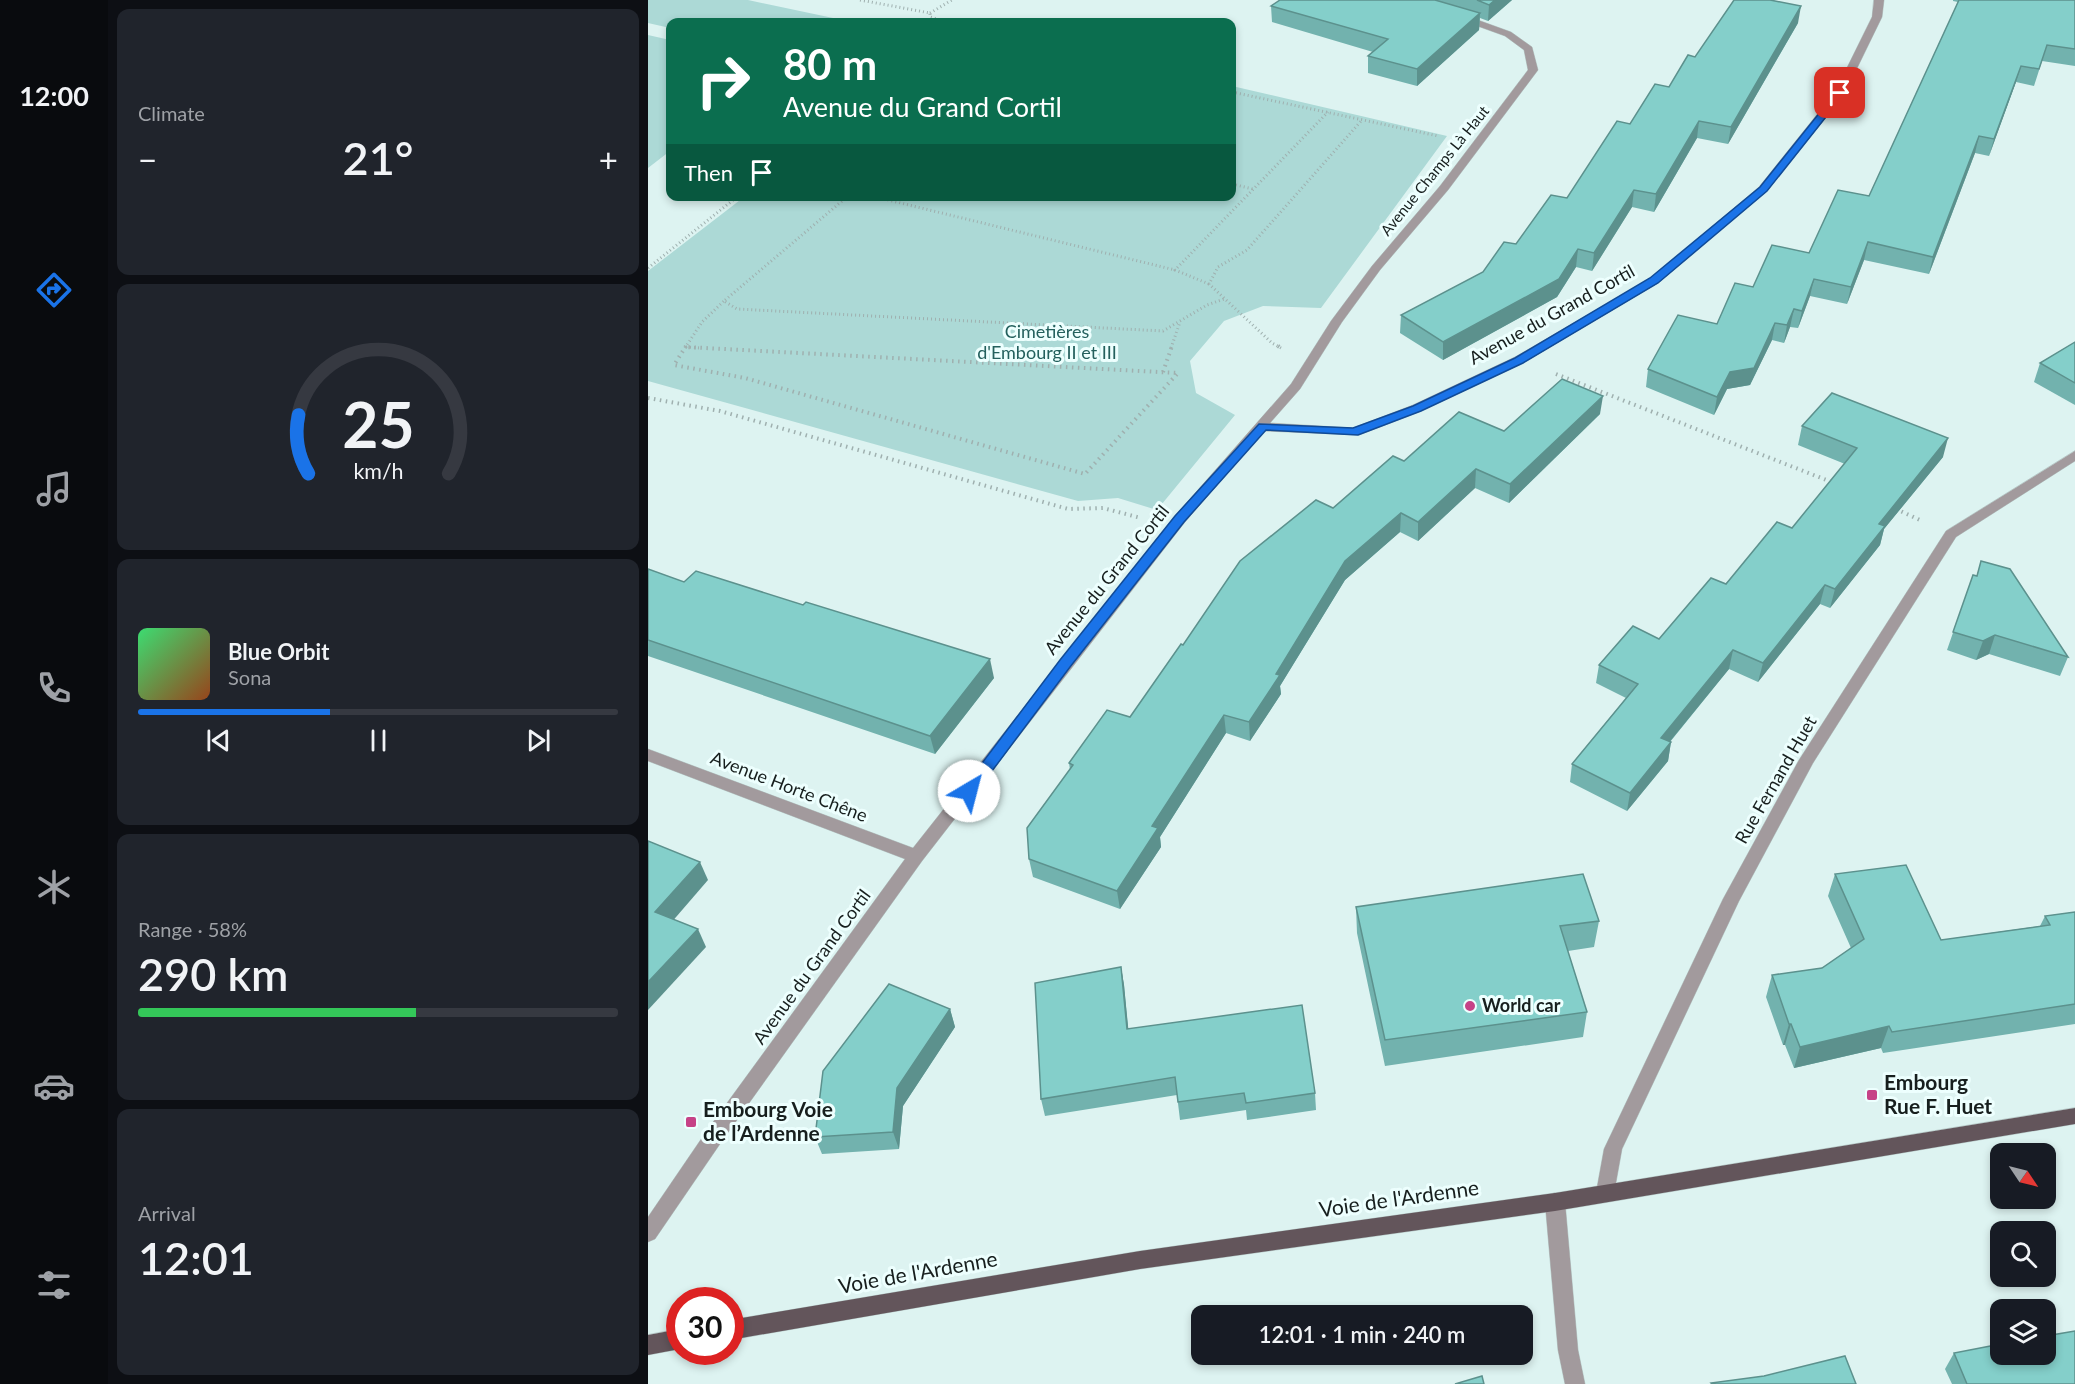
<!DOCTYPE html>
<meta charset="utf-8">
<style>
body{margin:0;font-family:Lato,sans-serif;background:#20242c;color:#f1f3f6;height:100vh;display:flex;flex-direction:column;font-size:22px;white-space:nowrap}
*{box-sizing:border-box;margin:0}
p{font-size:20px;color:#9ea1a6}
.icon{flex:none;width:33px;height:33px;fill:none;stroke:currentColor;stroke-width:2;stroke-linecap:round;stroke-linejoin:round}
.map{position:relative;flex:1;overflow:hidden}
.sheet{display:flex;flex-direction:column;gap:9px;padding:9px;background:#0d0f14;width:540px}
.sheet>*{flex:none}
.top-card{position:absolute;left:18px;top:18px;width:570px;height:183px;border-radius:12px;box-shadow:0 3px 9px #0003;background:#0b6e4f;color:#fff;overflow:hidden}
.needle{width:39px;rotate:125deg}
.buttons{position:absolute;left:1342px;top:1143px;display:grid;gap:12px}
.buttons a{display:grid;place-items:center;width:66px;height:66px;border-radius:12px;background:#171b24;box-shadow:0 3px 9px #0003;font-size:30px}
.speed{position:absolute;left:18px;top:1287px;display:flex;gap:12px;font-size:30px;font-weight:700;text-align:center}
.speed>*{display:grid;place-content:center;width:78px;height:78px;border-radius:50%;background:#171b24;box-shadow:0 3px 9px #0003;line-height:1}
.speed .limit{border:9px solid #d22;background:#fff;color:#111}
.pin{position:absolute;display:grid;place-items:center;width:51px;height:51px;color:#fff;margin:-26px;border-radius:12px;box-shadow:0 3px 9px #0006}
.me{position:absolute;width:66px;margin:-33px;rotate:37deg;stroke-linejoin:round;filter:drop-shadow(0 0 4px #0008)}
.turn{display:flex;align-items:center;gap:21px;height:126px;padding:0 18px;font-size:27px}
.turn .icon{width:78px;height:78px;stroke-width:2.5}
.turn b{display:block;font-size:42px;line-height:51px}
.then{display:flex;align-items:center;height:57px;padding:0 18px;background:#0003;gap:12px;font-size:22px}
.big{font-size:45px;font-weight:600;line-height:1.1}
.sheet .widget{flex:1;display:flex;flex-direction:column;justify-content:center;gap:9px;min-width:0;padding:0 21px;border-radius:12px;background:#20242c}
.sheet .dial{align-items:center;gap:0}
.dial svg{height:156px;overflow:visible;fill:none;stroke:#363941;stroke-width:7;stroke-linecap:round;text-anchor:middle}
.dial text{fill:#f1f3f6;stroke:none}
.song{display:flex;align-items:center;gap:18px}
.cover{width:72px;height:72px;border-radius:9px;background:linear-gradient(135deg,hsl(140 70% 55%),hsl(20 70% 35%))}
.played{height:6px;border-radius:3px;background:linear-gradient(90deg,#1a73e8 40%,#363941 40%)}
.keys{display:flex;justify-content:space-around;direction:ltr}
.heat{display:flex;justify-content:space-between;align-items:center;font-size:33px;direction:ltr}
.charge{height:9px;border-radius:4px;background:linear-gradient(90deg,#34c759 58%,#363941 0)}
.trip{position:absolute;left:543px;top:1305px;width:342px;height:60px;border-radius:12px;background:#171b24;box-shadow:0 3px 9px #0003;font-weight:600;line-height:60px;text-align:center}
main{display:flex;flex:1;min-height:0}
.tab-bar{display:flex;flex-direction:column;width:108px;justify-content:space-around;align-items:center;background:#090b0e;color:#9ea1a6}
.tab-bar .icon{width:42px;height:42px}
.tab-bar .current{color:#1a73e8}
.tab-bar b{font-size:27px;color:#f1f3f6}
.map>svg:first-child{display:block}
</style>
<main>
<nav class="tab-bar">
<b>12:00</b>
<svg class="icon current" aria-label="directions" viewBox="0 0 24 24"><path d="M12 3l9 9-9 9-9-9zM9 14v-3h6M13 9l2 2-2 2"/></svg>
<svg class="icon" aria-label="music" viewBox="0 0 24 24"><path d="M9 18V5l10-2v13"/><circle cx="6" cy="18" r="3"/><circle cx="16" cy="16" r="3"/></svg>
<svg class="icon" aria-label="phone" viewBox="0 0 24 24"><path d="M5 4h4l2 5-3 2q2 4 5 5l2-3 5 2v4C11 20 4 13 5 4z"/></svg>
<svg class="icon" aria-label="climate" viewBox="0 0 24 24"><path d="M12 3v18M4 7l16 10M4 17L20 7"/></svg>
<svg class="icon" aria-label="car" viewBox="0 0 24 24"><path d="M5 17H2v-5l4-1 3-4h7l3 4 3 1v5h-3M9 17h6M6 11h13"/><circle cx="7" cy="17" r="2"/><circle cx="17" cy="17" r="2"/></svg>
<svg class="icon" aria-label="filters" viewBox="0 0 24 24"><path d="M4 7h16M4 17h16"/><circle cx="9" cy="7" r="2"/><circle cx="15" cy="17" r="2"/></svg>
</nav>
<section class="sheet">
<div class="widget"><p>Climate</p>
<div class="heat"><a>−</a><b class="big">21°</b><a>+</a></div>
</div>
<div class="widget dial"><svg viewBox="0 0 100 80">
<path d="M14 69A42 42 0 1 1 86 69"/>
<path d="M14 69A42 42 0 0 1 9 39" stroke="#1a73e8"/>
<text x="50" y="56" font-size="32" font-weight="700">25</text>
<text x="50" y="72" font-size="11">km/h</text>
</svg></div>
<div class="widget">
<div class="song"><i class="cover"></i><div><b>Blue Orbit</b><p>Sona</p></div></div>
<div class="played"></div>
<div class="keys"><svg class="icon" aria-label="previous" viewBox="0 0 24 24"><path d="M18 5L8 12l10 7zM5 5v14"/></svg><svg class="icon" aria-label="pause" viewBox="0 0 24 24"><path d="M8 5v14M16 5v14"/></svg><svg class="icon" aria-label="next" viewBox="0 0 24 24"><path d="M6 5l10 7-10 7zM19 5v14"/></svg></div>
</div>
<div class="widget"><p>Range · 58%</p><b class="big">290 km</b><div class="charge"></div></div>
<div class="widget"><p>Arrival</p><b class="big">12:01</b></div>
</section>
<div class="map">
<svg width="1427" height="1384" viewBox="0 0 1427 1384">
<rect width="100%" height="100%" fill="#ddf3f1"/>
<g fill="#acd9d6">
<polygon points="0,0 100,0 204,22 22,22 22,28 0,23"/>
<polygon points="0,35 22,40 22,151 0,168"/>
<polygon points="584,86 799,136 673,308 615,306 576,321 542,361 548,393 587,415 509,510 470,498 430,501 0,381 0,271 96,197 584,196"/>
</g>
<g fill="none" stroke-linecap="round" stroke-linejoin="round">
<defs>
<g id="minor">
<polygon points="1226,0 1236,0 1234,17 1196,95 1119,191 1010,283 875,363 773,411 711,435 616,431 537,522 274,861 74,1141 7,1239 0,1242 0,1217 60,1129 257,859 0,761 0,749 265,848 527,516 643,384 683,321 724,266 792,186 880,70 876,50 857,36 810,19 810,15 816,15 863,32 884,47 890,70 800,190 732,270 694,322 652,389 622,423 705,428 765,405 867,357 1002,279 1111,187 1187,92 1224,17"/>
<polygon points="1427,451 1427,461 1308,537 1165,763 1091,901 974,1149 965,1199 958,1202 951,1199 948,1193 956,1149 1075,899 1151,760 1298,531"/>
<polygon points="907,1193 914,1196 917,1202 930,1350 937,1384 917,1384 910,1350 897,1202 900,1196"/>
</g>
<g id="primary">
<polygon points="1427,1108 1427,1124 907,1211 492,1269 82,1340 82,1320 492,1251 907,1193"/>
<polygon points="32,1329 32,1349 0,1355 0,1335"/>
</g>
</defs>
<use href="#minor" stroke="#b9cdcb" stroke-width="1"/>
<use href="#primary" stroke="#b9cdcb" stroke-width="1"/>
<g stroke="#9fb0af" stroke-width="3" stroke-dasharray="1 3" stroke-linecap="butt">
<polyline points="212,0 282,13 282,17 298,22"/>
<polyline points="282,13 304,0"/>
<polyline points="584,92 790,136"/>
<polyline points="584,184 605,189"/>
<polyline points="200,196 76,301 89,309 515,331 559,305 576,299"/>
<polyline points="224,196 527,270"/>
<polyline points="0,268 90,196"/>
<polyline points="561,284 527,270 680,112"/>
<polyline points="38,347 52,348"/>
<polyline points="37,348 54,322 76,301"/>
<polyline points="523,348 532,322"/>
<polyline points="633,348 624,343 561,284 570,267 599,250 714,120"/>
</g>
<g stroke="#9fb0af" stroke-width="4" stroke-dasharray="1.5 4.5" stroke-linecap="butt">
<polyline points="38,346 26,365 97,378 437,474 530,373 38,347"/>
<polyline points="630,346 633,348"/>
<polyline points="515,372 524,346"/>
<polyline points="908,374 1186,483"/>
<polyline points="0,398 72,411 420,509 455,508 493,518"/>
<polyline points="1248,509 1274,521"/>
</g>
<use href="#minor" fill="#a29a9d" fill-rule="evenodd"/>
<use href="#primary" fill="#63555b" fill-rule="evenodd"/>
</g>
<g fill="#72b2ae">
<polygon points="632,0 864,0 840,21 832,18 831,30 769,86 720,73 720,56 725,52 624,22 623,6"/>
<polygon points="1305,0 1427,0 1427,66 1394,61 1386,86 1368,82 1341,156 1327,153 1281,274 1216,260 1199,304 1162,296 1150,328 1142,327 1136,343 1124,340 1102,385 1079,389 1066,415 998,387 1000,369 1069,324 1105,287 1161,253 1221,196 1310,2 1305,1"/>
<polygon points="1150,23 1080,144 1049,138 1006,212 984,207 944,271 928,267 909,297 795,360 752,333 753,315 835,272 868,244 919,198 982,124 1021,87 1047,57"/>
<polygon points="1427,342 1427,405 1386,382 1392,363"/>
<polygon points="952,414 861,503 827,488 770,541 752,532 697,580 632,686 633,694 602,741 578,733 512,837 513,847 472,909 385,877 381,859 422,770 421,763 482,717 535,645 685,508 756,461 856,431"/>
<polygon points="1154,426 1295,457 1236,529 1232,545 1182,608 1172,604 1110,682 1081,669 1022,742 1023,742 1020,761 979,811 922,782 924,764 978,698 948,683 951,665 1011,639 1144,528 1197,464 1150,445"/>
<polygon points="1333,561 1420,657 1412,676 1341,654 1328,660 1299,650 1325,575 1329,575"/>
<polygon points="0,569 36,582 346,678 287,754 0,656"/>
<polygon points="1187,874 1293,940 1392,926 1397,916 1427,912 1427,1024 1235,1053 1233,1048 1146,1068 1137,1045 1135,1045 1118,997 1124,975 1174,968 1203,948 1180,896"/>
<polygon points="708,907 951,921 946,947 920,951 939,1012 935,1037 737,1066 709,933"/>
<polygon points="473,967 476,985 480,1028 667,1093 668,1110 599,1120 598,1110 532,1120 529,1095 397,1116 393,1099"/>
<polygon points="302,1009 307,1027 255,1106 251,1149 174,1154 167,1137"/>
<polygon points="1306,1353 1427,1384 1304,1384 1297,1369"/>
</g>
<g fill="#5c918d">
<polygon points="847,0 864,0 840,21 841,5"/>
<polygon points="1153,6 1150,23 1080,144 1083,127"/>
<polygon points="832,13 831,30 769,86 769,69"/>
<polygon points="1373,66 1368,82 1341,156 1346,139"/>
<polygon points="1051,121 1049,138 1006,212 1008,194"/>
<polygon points="1331,136 1327,153 1281,274 1285,257"/>
<polygon points="986,190 984,207 944,271 946,253"/>
<polygon points="1220,242 1216,260 1199,304 1203,287"/>
<polygon points="930,249 928,267 909,297 795,360 795,342"/>
<polygon points="1166,279 1162,296 1150,328 1154,311"/>
<polygon points="1146,309 1142,327 1136,343 1139,325"/>
<polygon points="1127,323 1124,340 1102,385 1079,389 1066,415 1069,397 1082,372"/>
<polygon points="955,396 952,414 861,503 862,484"/>
<polygon points="1300,438 1295,457 1236,529 1232,545 1182,608 1187,589 1231,524"/>
<polygon points="828,469 827,488 770,541 770,522"/>
<polygon points="753,513 752,532 697,580 632,686 633,694 602,741 601,722 628,674 697,561"/>
<polygon points="1177,585 1172,604 1110,682 1115,663"/>
<polygon points="1347,635 1341,654 1328,660 1335,641"/>
<polygon points="1085,650 1081,669 1010,756 1013,738"/>
<polygon points="342,659 346,678 287,754 282,736"/>
<polygon points="576,715 578,733 512,837 513,847 472,909 469,891 504,826"/>
<polygon points="1023,742 1020,761 979,811 982,793"/>
<polygon points="52,862 60,880 16,931 7,912"/>
<polygon points="50,929 58,947 0,1010 0,982"/>
<polygon points="473,967 476,985 482,1046 479,1029"/>
<polygon points="302,1009 307,1027 255,1106 251,1149 245,1132 249,1088"/>
<polygon points="1141,1024 1143,1024 1137,1045 1135,1045"/>
<polygon points="1241,1026 1233,1048 1146,1068 1152,1047"/>
</g>
<g fill="#84cfca" stroke="#5c918d" stroke-width="1.5">
<polygon points="632,0 787,0 832,13 769,69 720,56 740,39 623,6"/>
<polygon points="829,0 847,0 841,5"/>
<polygon points="1086,0 1122,0 1153,6 1083,127 1051,121 1008,194 986,190 946,253 930,249 911,279 795,342 753,315 835,272 856,242 868,244 903,195 919,198 969,121 982,124 1007,84 1021,87 1040,55 1047,57"/>
<polygon points="1311,0 1427,0 1427,49 1399,45 1391,69 1373,66 1346,139 1331,136 1285,257 1220,242 1203,287 1166,279 1154,311 1146,309 1139,325 1127,323 1106,368 1082,372 1069,397 1000,369 1030,315 1069,324 1087,283 1105,287 1124,245 1161,253 1190,190 1221,196"/>
<polygon points="1427,342 1427,383 1392,363"/>
<polygon points="914,379 955,396 862,484 828,469 770,522 753,513 697,561 628,674 632,675 601,722 576,715 504,826 510,828 469,891 381,859 379,828 425,765 421,763 459,710 482,717 533,644 535,645 592,561 668,500 685,508 745,456 756,461 811,412 856,431"/>
<polygon points="1184,393 1300,438 1231,524 1237,526 1187,589 1177,585 1115,663 1085,650 1013,738 1023,742 982,793 924,764 990,684 951,665 985,626 1011,639 1063,578 1078,584 1129,522 1144,528 1209,448 1154,426"/>
<polygon points="1333,561 1362,569 1420,657 1347,635 1335,641 1305,632 1325,575 1329,576"/>
<polygon points="0,569 36,582 48,571 155,605 158,602 342,659 282,736 0,640"/>
<polygon points="0,841 52,862 7,912 50,929 0,982"/>
<polygon points="1258,865 1293,940 1402,925 1397,916 1427,912 1427,1004 1244,1032 1241,1026 1152,1047 1143,1024 1141,1024 1124,975 1174,968 1216,939 1187,874"/>
<polygon points="935,874 951,921 912,926 939,1012 737,1040 708,907"/>
<polygon points="473,967 479,1029 654,1005 667,1093 598,1103 596,1093 530,1102 527,1077 393,1099 387,983"/>
<polygon points="241,984 302,1009 249,1088 245,1132 167,1137 175,1071"/>
<polygon points="1427,1331 1427,1384 1319,1384 1306,1353 1353,1344 1353,1354 1398,1354 1398,1336"/>
<polygon points="1197,1356 1208,1384 1064,1384 1063,1383 1116,1376"/>
<polygon points="834,1376 836,1384 807,1384"/>
</g>
<polygon fill="#1a73e8" stroke="#114b97" stroke-width="1.5" points="1189,91 1197,93 1119,191 1010,283 875,363 773,411 710,435 618,430 536,522 422,667 326,795 316,795 314,791 316,787 412,660 527,516 611,424 705,428 765,406 867,358 1002,278 1112,187"/>
<g fill="#c64287" stroke="#edfffe" stroke-width="2">
<circle cx="822" cy="1006" r="6"/>
<rect x="1218" y="1089" width="12" height="12" rx="3"/>
<rect x="37" y="1116" width="12" height="12" rx="3"/>
</g>
<g text-anchor="middle" stroke-width="6" stroke-linejoin="round" paint-order="stroke">
<g font-size="15" fill="#171f1e" stroke="#edfffe">
<text transform="translate(787 171) rotate(-51)" y="5">Avenue Champs Là Haut</text>
</g>
<g font-size="18" fill="#171f1e" stroke="#edfffe">
<text transform="translate(904 315) rotate(-29)" y="6">Avenue du Grand Cortil</text>
<text transform="translate(459 580) rotate(-51)" y="6">Avenue du Grand Cortil</text>
<text transform="translate(1128 780) rotate(-60)" y="6">Rue Fernand Huet</text>
<text transform="translate(141 787) rotate(21)" y="6">Avenue Horte Chêne</text>
<text transform="translate(164 967) rotate(-54)" y="6">Avenue du Grand Cortil</text>
</g>
<g font-size="18" fill="#23605d" stroke="#edfffe">
<text x="399" y="338">Cimetières<tspan x="399" dy="21">d'Embourg II et III</tspan></text>
</g>
<g font-size="18" font-weight="bold" fill="#171f1e" stroke="#edfffe" text-anchor="start">
<text x="834" y="1012">World car</text>
</g>
<g font-size="21" font-weight="bold" fill="#171f1e" stroke="#edfffe" text-anchor="start">
<text x="1236" y="1090">Embourg<tspan x="1236" dy="24">Rue F. Huet</tspan></text>
<text x="55" y="1117">Embourg Voie<tspan x="55" dy="24">de l’Ardenne</tspan></text>
</g>
<g font-size="21" fill="#171f1e" stroke="#edfffe">
<text transform="translate(751 1199) rotate(-8)" y="7">Voie de l'Ardenne</text>
<text transform="translate(270 1273) rotate(-10)" y="7">Voie de l'Ardenne</text>
</g>
</g>
</svg>
<div class="buttons">
<a><svg class="needle" viewBox="-14 -14 28 28"><path d="M0-13l5 13h-10z" fill="#e53935"/><path d="M0 13l5-13h-10z" fill="#9ea1a6"/></svg></a>
<a><svg class="icon" aria-label="search" viewBox="0 0 24 24"><circle cx="10" cy="10" r="6"/><path d="M15 15l6 6"/></svg></a>
<a><svg class="icon" aria-label="layers" viewBox="0 0 24 24"><path d="M12 4l9 5-9 5-9-5zM3 14l9 5 9-5"/></svg></a>
</div>
<div class="speed"><div class="limit">30</div></div>
<div class="pin" style="left:1192px;top:93px;background:#d93025"><svg class="icon" aria-label="arrive" viewBox="0 0 24 24"><path d="M6 21V4h12l-3 4 3 4H6"/></svg></div>
<svg class="me" style="left:321px;top:791px" viewBox="-20 -20 40 40"><circle r="19" fill="#fff"/><path d="M0-13L10 11 0 6-10 11z" fill="#1a73e8"/></svg>
<div class="trip">12:01 · 1 min · 240 m</div>
<div class="top-card">
<div class="turn"><svg class="icon" aria-label="right" viewBox="0 0 24 24"><path d="M7 20v-9h11M14 6l5 5-5 5"/></svg><div><b>80 m</b>Avenue du Grand Cortil</div></div>
<div class="then">Then<svg class="icon" aria-label="arrive" viewBox="0 0 24 24"><path d="M6 21V4h12l-3 4 3 4H6"/></svg></div>
</div>
</div>
</main>
